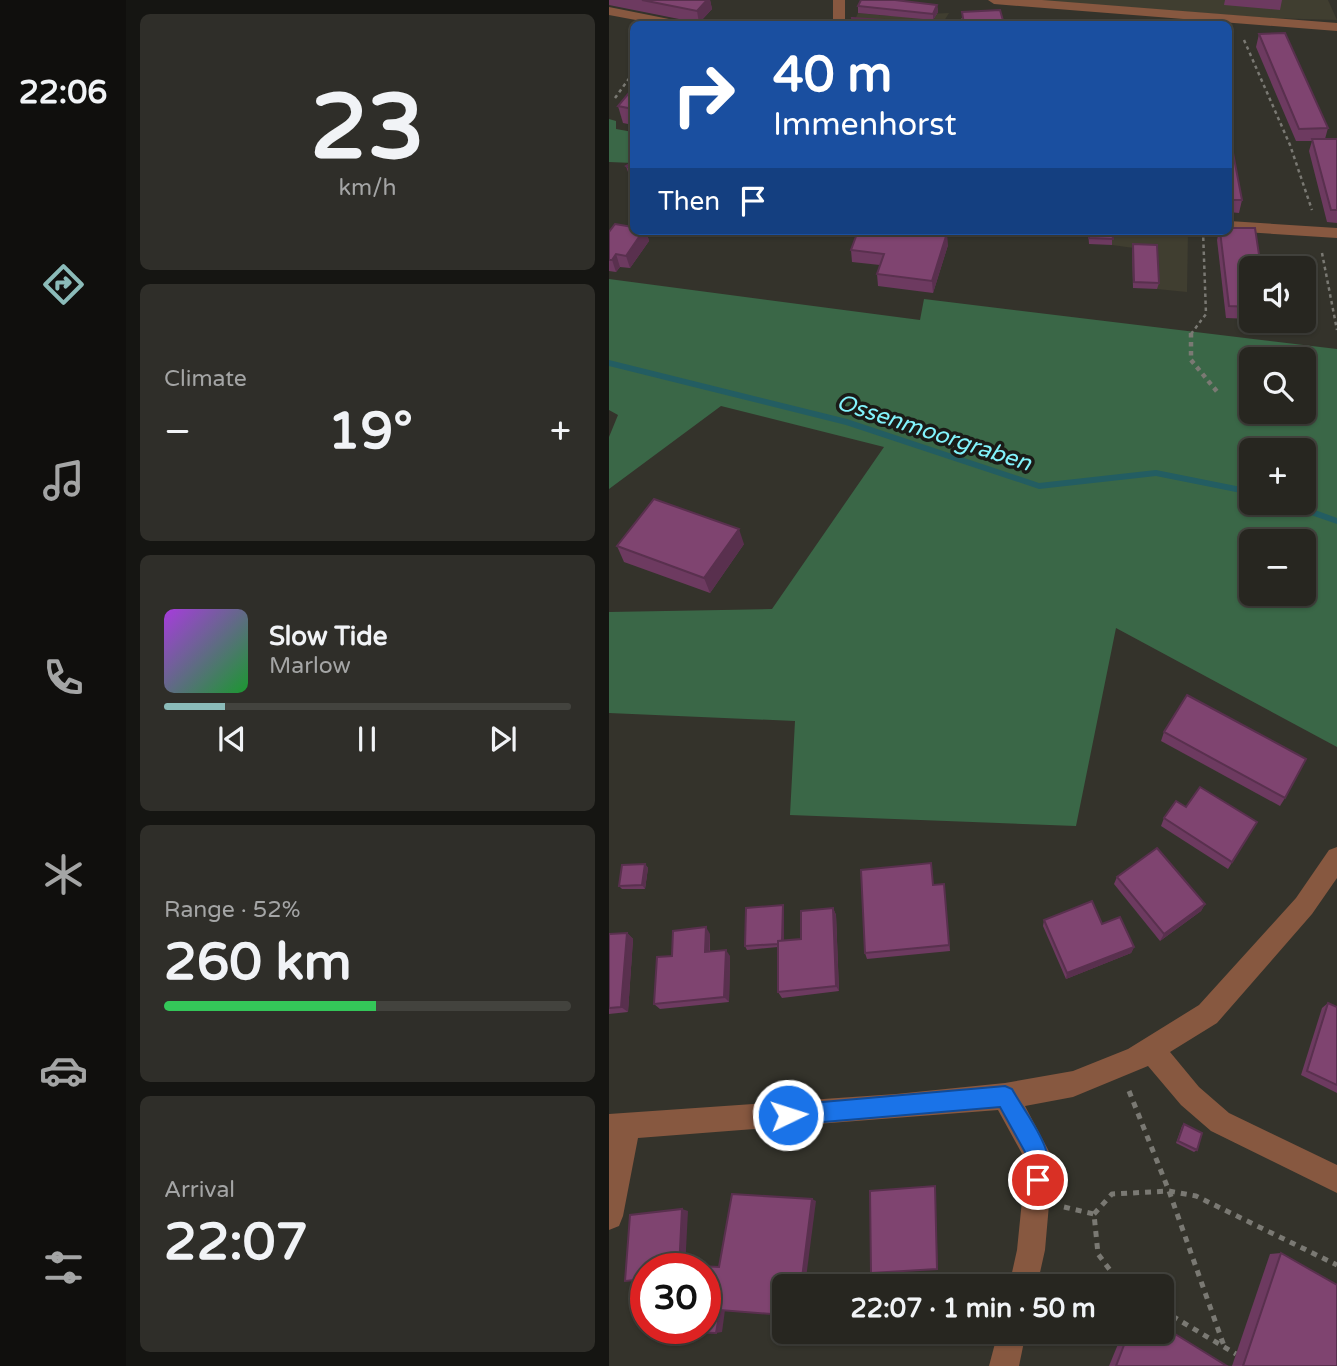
<!DOCTYPE html>
<meta charset="utf-8">
<style>
body{margin:0;font-family:"Varela Round",sans-serif;background:#2f2e29;color:#f1f3f6;height:100vh;display:flex;flex-direction:column;font-size:26px;white-space:nowrap}
*{box-sizing:border-box;margin:0}
p{font-size:23px;color:#a4a5a5}
.icon{flex:none;width:38px;height:38px;fill:none;stroke:currentColor;stroke-width:2;stroke-linecap:round;stroke-linejoin:round}
.map{position:relative;flex:1;overflow:hidden}
.side{display:flex;flex-direction:column;gap:14px;padding:14px;background:#151512;width:483px}
.side>*{flex:none}
.top-card{position:absolute;left:21px;top:21px;width:602px;height:214px;border-radius:10px;box-shadow:0 2px 5px #0004,0 0 0 2px #43433e;background:#1a4fa0;color:#fff;overflow:hidden}
.tools{position:absolute;left:630px;top:256px;display:grid;gap:14px}
.tools a{display:grid;place-items:center;width:77px;height:77px;border-radius:10px;background:#272620;box-shadow:0 2px 5px #0004,0 0 0 2px #43433e;font-size:35px}
.speed{position:absolute;left:21px;top:1253px;display:flex;gap:14px;font-size:35px;font-weight:700;text-align:center}
.speed>*{display:grid;place-content:center;width:91px;height:91px;border-radius:50%;background:#272620;box-shadow:0 2px 5px #0004,0 0 0 2px #43433e;line-height:1}
.speed .limit{border:10px solid #d22;background:#fff;color:#111}
.pin{position:absolute;display:grid;place-items:center;width:60px;height:60px;color:#fff;margin:-30px;border:4px solid #fff;border-radius:50%;box-shadow:0 2px 7px #0007}
.me{position:absolute;width:77px;margin:-38px;rotate:86deg;stroke-linejoin:round;filter:drop-shadow(0 0 5px #0008)}
.turn{display:flex;align-items:center;gap:24px;height:147px;padding:0 28px;font-size:32px}
.turn .icon{width:91px;height:91px;stroke-width:2.5}
.turn b{display:block;font-size:49px;line-height:60px}
.then{display:flex;align-items:center;height:66px;padding:0 28px;background:#0003;gap:14px;font-size:26px}
.big{font-size:52px;font-weight:700;line-height:1.1}
.side .tile{flex:1;display:flex;flex-direction:column;justify-content:center;gap:10px;min-width:0;padding:0 24px;border-radius:10px;background:#2f2e29}
.side .dial{align-items:center;gap:0}
.dial b{font-size:91px;line-height:1}
.song{display:flex;align-items:center;gap:21px}
.cover{width:84px;height:84px;border-radius:10px;background:linear-gradient(135deg,hsl(280 70% 55%),hsl(130 70% 35%))}
.played{height:7px;border-radius:4px;background:linear-gradient(90deg,#8bbbb9 15%,#43433e 15%)}
.keys{display:flex;justify-content:space-around;direction:ltr}
.heat{display:flex;justify-content:space-between;align-items:center;font-size:38px;direction:ltr}
.charge{height:10px;border-radius:5px;background:linear-gradient(90deg,#34c759 52%,#43433e 0)}
.trip{position:absolute;left:163px;top:1274px;width:402px;height:70px;border-radius:10px;background:#272620;box-shadow:0 2px 5px #0004,0 0 0 2px #43433e;font-weight:700;line-height:70px;text-align:center}
main{display:flex;flex:1;min-height:0}
.tabs{display:flex;flex-direction:column;width:126px;justify-content:space-around;align-items:center;background:#100f0d;color:#a4a5a5}
.tabs .icon{width:49px;height:49px}
.tabs .selected{color:#8bbbb9}
.tabs b{font-size:32px;color:#f1f3f6}
.map>svg:first-child{display:block}
</style>
<main>
<nav class="tabs">
<b>22:06</b>
<svg class="icon selected" aria-label="directions" viewBox="0 0 24 24"><path d="M12 3l9 9-9 9-9-9zM9 14v-3h6M13 9l2 2-2 2"/></svg>
<svg class="icon" aria-label="music" viewBox="0 0 24 24"><path d="M9 18V5l10-2v13"/><circle cx="6" cy="18" r="3"/><circle cx="16" cy="16" r="3"/></svg>
<svg class="icon" aria-label="phone" viewBox="0 0 24 24"><path d="M5 4h4l2 5-3 2q2 4 5 5l2-3 5 2v4C11 20 4 13 5 4z"/></svg>
<svg class="icon" aria-label="climate" viewBox="0 0 24 24"><path d="M12 3v18M4 7l16 10M4 17L20 7"/></svg>
<svg class="icon" aria-label="car" viewBox="0 0 24 24"><path d="M5 17H2v-5l4-1 3-4h7l3 4 3 1v5h-3M9 17h6M6 11h13"/><circle cx="7" cy="17" r="2"/><circle cx="17" cy="17" r="2"/></svg>
<svg class="icon" aria-label="filters" viewBox="0 0 24 24"><path d="M4 7h16M4 17h16"/><circle cx="9" cy="7" r="2"/><circle cx="15" cy="17" r="2"/></svg>
</nav>
<section class="side">
<div class="tile dial"><b>23</b><p>km/h</p></div>
<div class="tile"><p>Climate</p>
<div class="heat"><a>−</a><b class="big">19°</b><a>+</a></div>
</div>
<div class="tile">
<div class="song"><i class="cover"></i><div><b>Slow Tide</b><p>Marlow</p></div></div>
<div class="played"></div>
<div class="keys"><svg class="icon" aria-label="previous" viewBox="0 0 24 24"><path d="M18 5L8 12l10 7zM5 5v14"/></svg><svg class="icon" aria-label="pause" viewBox="0 0 24 24"><path d="M8 5v14M16 5v14"/></svg><svg class="icon" aria-label="next" viewBox="0 0 24 24"><path d="M6 5l10 7-10 7zM19 5v14"/></svg></div>
</div>
<div class="tile"><p>Range · 52%</p><b class="big">260 km</b><div class="charge"></div></div>
<div class="tile"><p>Arrival</p><b class="big">22:07</b></div>
</section>
<div class="map">
<svg width="728" height="1366" viewBox="0 0 728 1366">
<rect width="100%" height="100%" fill="#34332b"/>
<g fill="#403e30">
<polygon points="419,0 719,0 728,20 661,18"/>
<polygon points="249,13 279,16 340,13 333,24 244,24"/>
<polygon points="502,231 579,231 578,292 548,289 547,251 503,245"/>
</g>
<g fill="#3a6747" fill-rule="evenodd">
<polygon points="0,119 7,121 7,129 24,132 24,163 0,162"/>
<path d="M0 279 311 320 315 299 728 349V747L507 628 467 826 181 815 186 721 0 713V612L163 609 275 447 112 406 0 489V437L9 415 0 410ZM642 359H695V411H642ZM642 450H695V502H642ZM642 541H695V593H642Z"/>
</g>
<g fill="none" stroke-linecap="round" stroke-linejoin="round">
<g fill="#235d62" fill-rule="evenodd">
<polygon points="0,360 238,419 430,483 547,470 642,489 642,495 547,476 430,489 237,425 0,366"/>
<polygon points="669,502 684,502 728,518 728,524 670,504"/>
</g>
<g stroke="#7a7973" stroke-width="2.5" stroke-dasharray="3.5 3.5" stroke-linecap="butt">
<polyline points="347,24 357,17"/>
<polyline points="635,40 681,145 703,210"/>
<polyline points="6,98 24,73"/>
<polyline points="713,253 728,330"/>
<polyline points="582,334 597,314 594,231"/>
</g>
<polyline stroke="#7a7973" stroke-width="4.5" stroke-dasharray="4.5 4.5" stroke-linecap="butt" points="582,333 582,360 610,394"/>
<g stroke="#7a7973" stroke-width="5" stroke-dasharray="6 6" stroke-linecap="butt">
<polyline points="520,1091 560,1191 615,1346"/>
<polyline points="455,1207 485,1214 489,1254 513,1286"/>
<polyline points="485,1214 503,1194 560,1191 587,1196 728,1265"/>
<polyline points="553,1310 627,1354"/>
</g>
<g fill="#875840" fill-rule="evenodd">
<rect x="224" y="0" width="12" height="24"/>
<polygon points="379,0 433,0 728,23 728,31 385,4"/>
<polygon points="0,7 60,19 66,23 48,24 0,15"/>
<polygon points="620,221 728,228 728,238 620,231"/>
<polygon points="728,847 728,878 703,914 608,1023 561,1052 590,1087 620,1113 728,1165 728,1193 602,1131 572,1105 539,1066 464,1097 416,1106 444,1159 436,1250 428,1286 400,1286 408,1250 417,1161 389,1110 29,1138 14,1216 10,1226 0,1230 0,1114 287,1094 396,1083 464,1071 519,1049 590,1005 687,898 720,850"/>
<polygon points="389,1332 417,1332 410,1366 380,1366"/>
</g>
</g>
<g fill="#6d3a60">
<polygon points="0,0 101,0 103,9 90,23 0,5"/>
<polygon points="616,0 673,0 671,10 615,5"/>
<polygon points="328,5 329,12 324,20 249,13 249,6"/>
<polygon points="650,34 719,128 716,139 728,139 728,223 718,222 700,151 703,141 687,141 647,47"/>
<polygon points="9,106 24,109 24,125 14,123"/>
<polygon points="620,132 633,200 630,213 620,212"/>
<polygon points="24,162 24,176 19,172 17,166"/>
<polygon points="37,231 40,241 21,268 11,267 7,272 0,271 0,232"/>
<polygon points="479,231 503,231 503,245 480,244"/>
<polygon points="610,231 620,231 642,268 642,319 617,318 608,240"/>
<polygon points="524,244 550,283 548,289 524,288 523,250"/>
<polygon points="339,245 324,293 269,286 268,274 271,265 243,262 242,250"/>
<polygon points="135,544 101,593 15,562 8,546"/>
<polygon points="555,732 676,798 671,806 552,741"/>
<polygon points="577,807 648,822 619,869 552,826 555,818"/>
<polygon points="36,864 39,868 36,889 13,889 10,886"/>
<polygon points="508,877 596,904 592,911 551,941 505,884"/>
<polygon points="335,884 341,951 258,959 256,953 324,885"/>
<polygon points="224,908 227,915 230,991 173,998 169,992 169,947 138,950 136,946 175,909 175,941 192,939"/>
<polygon points="435,920 493,924 525,947 522,953 457,979 434,926"/>
<polygon points="18,933 24,939 19,1012 0,1014 0,934"/>
<polygon points="101,934 101,952 121,956 120,1002 51,1009 45,1004 63,956"/>
<polygon points="719,1003 728,1007 728,1093 692,1075 713,1008"/>
<polygon points="575,1124 588,1150 585,1152 567,1143 573,1126"/>
<polygon points="672,1253 728,1366 623,1366 661,1254"/>
<polygon points="514,1332 553,1332 618,1366 500,1366"/>
</g>
<g fill="#59304e">
<polygon points="98,0 101,0 103,9 90,23 88,11"/>
<polygon points="328,5 329,12 324,20 324,14"/>
<polygon points="34,231 37,231 40,241 21,268 17,256"/>
<polygon points="338,233 339,245 324,293 323,281"/>
<polygon points="7,254 11,267 7,272 3,260"/>
<polygon points="130,529 135,544 101,593 95,578"/>
<polygon points="36,864 39,868 36,889 33,885"/>
<polygon points="596,904 592,911 551,941 555,934"/>
<polygon points="174,905 175,909 175,947 173,944"/>
<polygon points="224,908 227,915 230,991 227,986"/>
<polygon points="97,927 101,934 100,958 96,952"/>
<polygon points="18,933 24,939 19,1012 12,1007"/>
<polygon points="525,947 522,953 457,979 458,973"/>
<polygon points="117,950 121,956 120,1002 115,997"/>
<polygon points="326,1186 326,1188 329,1269 328,1269"/>
<polygon points="203,1199 207,1201 196,1286 192,1286"/>
<polygon points="73,1209 79,1211 76,1269 70,1269"/>
<polygon points="111,1310 116,1310 113,1332 107,1333"/>
</g>
<g fill="#7f4470" stroke="#59304e" stroke-width="2">
<polygon points="33,0 98,0 88,11"/>
<polygon points="252,0 286,0 328,5 324,14 249,6"/>
<polygon points="391,10 395,24 355,24 353,12"/>
<polygon points="243,18 291,21 292,24 244,24"/>
<polygon points="84,22 99,24 81,24"/>
<polygon points="676,33 719,128 690,129 650,34"/>
<polygon points="24,88 24,109 9,106"/>
<polygon points="620,132 633,200 620,200"/>
<polygon points="703,139 728,139 728,210 722,210"/>
<polygon points="24,162 24,169 23,170 17,166"/>
<polygon points="6,224 24,227 24,231 34,231 17,256 7,254 3,260 0,260 0,232"/>
<polygon points="620,228 646,228 652,268 642,268 642,307 620,306 611,231 620,231"/>
<polygon points="249,231 323,231 338,233 323,281 268,274 275,254 242,250"/>
<polygon points="480,231 503,231 504,239 480,238"/>
<polygon points="524,244 548,245 550,283 525,282"/>
<polygon points="45,499 130,529 95,578 8,546"/>
<polygon points="578,695 697,759 676,798 555,732"/>
<polygon points="591,787 648,822 623,862 555,818 567,801 577,807"/>
<polygon points="548,848 596,904 555,934 508,877"/>
<polygon points="322,863 324,885 335,884 340,945 256,953 252,870"/>
<polygon points="36,864 33,885 10,886 13,865"/>
<polygon points="483,901 493,924 511,917 525,947 458,973 435,920"/>
<polygon points="174,905 173,941 169,941 169,944 136,946 137,908"/>
<polygon points="224,908 227,986 169,992 169,941 192,939 192,911"/>
<polygon points="97,927 96,952 117,950 115,997 45,1004 48,957 63,956 64,931"/>
<polygon points="18,933 12,1007 0,1008 0,934"/>
<polygon points="719,1003 728,1007 728,1085 698,1071"/>
<polygon points="575,1124 593,1133 588,1150 569,1141"/>
<polygon points="326,1186 328,1269 262,1273 261,1191"/>
<polygon points="123,1194 203,1199 192,1286 175,1286 175,1315 111,1310 107,1333 80,1332 80,1328 96,1328 96,1269 90,1269 91,1266 110,1267"/>
<polygon points="73,1209 70,1269 37,1269 37,1279 16,1281 21,1215"/>
<polygon points="672,1253 728,1285 728,1366 634,1366"/>
<polygon points="553,1326 618,1366 507,1366 520,1332 553,1332"/>
</g>
<path fill="#1a73e8" stroke="#114b97" stroke-width="2" d="M396 1086 403 1089C419 1118 451 1153 437 1187L429 1190 422 1187 419 1180 421 1161 391 1107 179 1125 172 1122 169 1115 172 1108 179 1105Z"/>
<g text-anchor="middle" stroke-width="7" stroke-linejoin="round" paint-order="stroke">
<g font-size="23" font-style="italic" fill="#82f3fc" stroke="#1b1b17">
<text transform="translate(325 432) rotate(18)" y="8">Ossenmoorgraben</text>
</g>
</g>
</svg>
<div class="tools">
<a><svg class="icon" aria-label="sound" viewBox="0 0 24 24"><path d="M4 9h4l5-4v14l-5-4H4zM17 9q2 3 0 6"/></svg></a>
<a><svg class="icon" aria-label="search" viewBox="0 0 24 24"><circle cx="10" cy="10" r="6"/><path d="M15 15l6 6"/></svg></a>
<a>+</a>
<a>−</a>
</div>
<div class="speed"><div class="limit">30</div></div>
<div class="pin" style="left:429px;top:1180px;background:#d93025"><svg class="icon" aria-label="arrive" viewBox="0 0 24 24"><path d="M6 21V4h12l-3 4 3 4H6"/></svg></div>
<svg class="me" style="left:179px;top:1115px" viewBox="-20 -20 40 40"><circle r="17" fill="#1a73e8" stroke="#fff" stroke-width="3"/><path d="M0-11L8 9 0 5-8 9z" fill="#fff"/></svg>
<div class="trip">22:07 · 1 min · 50 m</div>
<div class="top-card">
<div class="turn"><svg class="icon" aria-label="right" viewBox="0 0 24 24"><path d="M7 20v-9h11M14 6l5 5-5 5"/></svg><div><b>40 m</b>Immenhorst</div></div>
<div class="then">Then<svg class="icon" aria-label="arrive" viewBox="0 0 24 24"><path d="M6 21V4h12l-3 4 3 4H6"/></svg></div>
</div>
</div>
</main>
